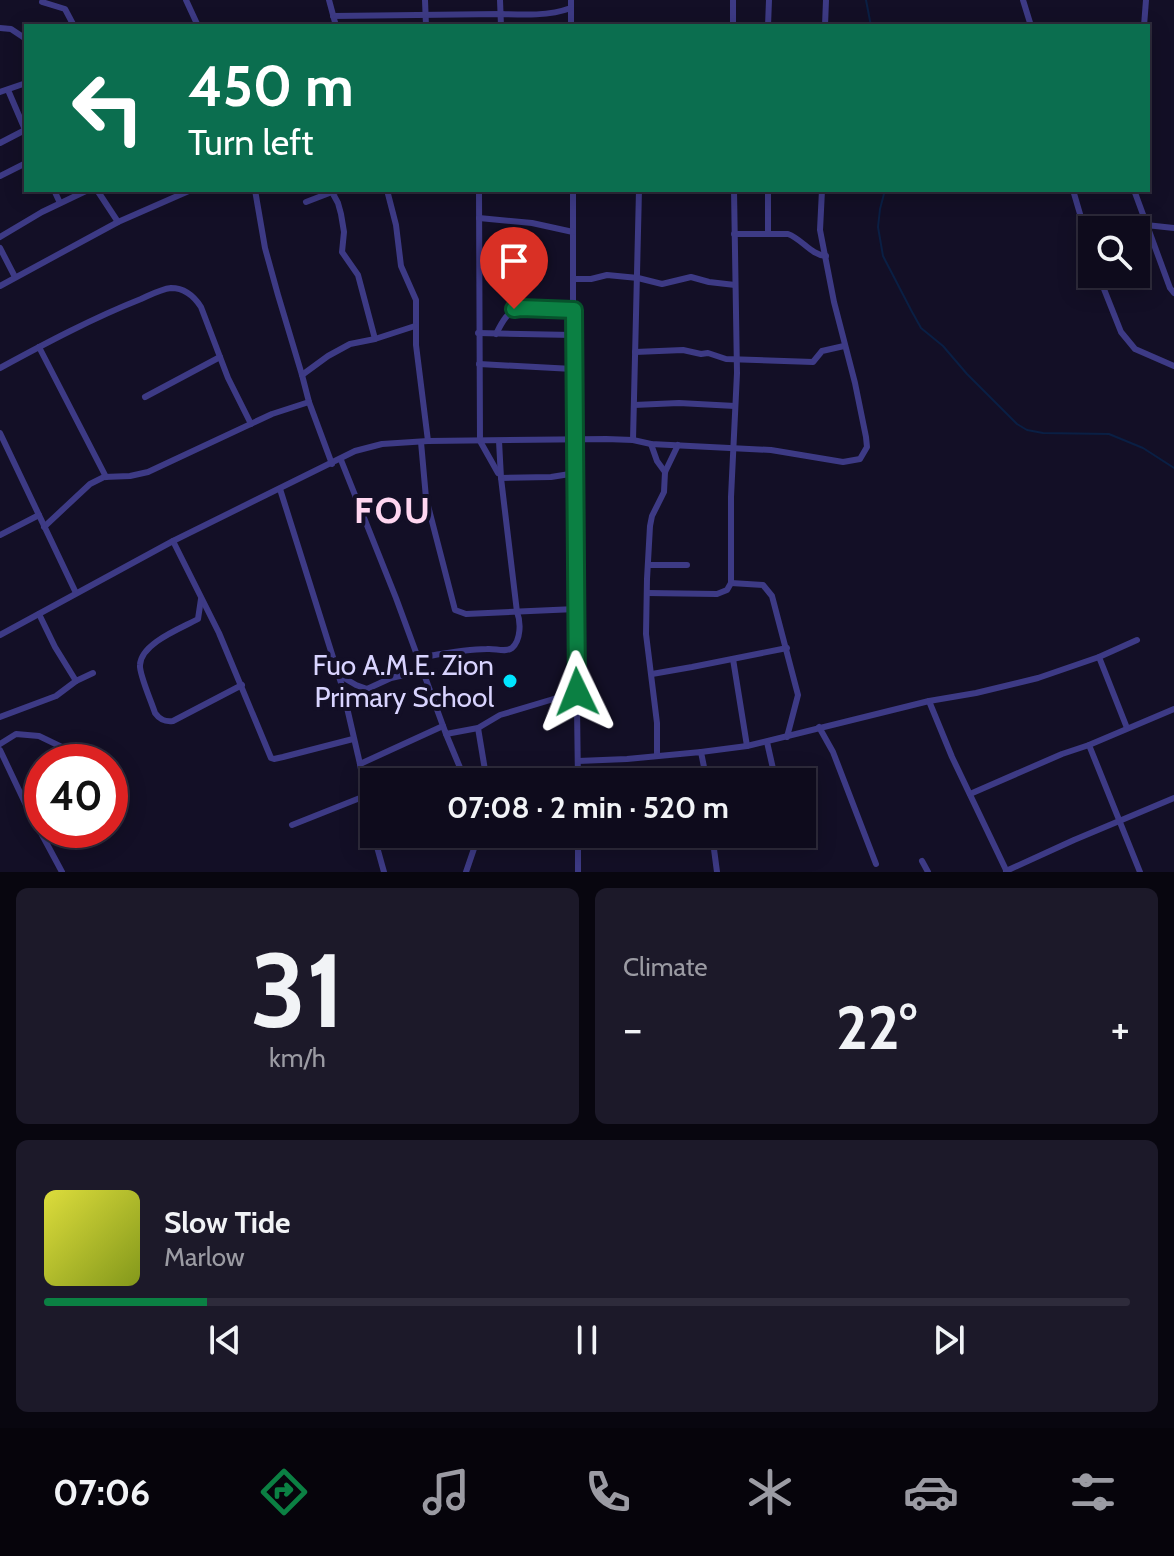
<!DOCTYPE html>
<meta charset="utf-8">
<style>
body{margin:0;font-family:Cabin,sans-serif;background:#1c1929;color:#f1f3f6;height:100vh;display:flex;flex-direction:column;font-size:30px;white-space:nowrap}
*{box-sizing:border-box;margin:0}
p{font-size:26px;color:#9b9ba3}
.icon{flex:none;width:44px;height:44px;fill:none;stroke:currentColor;stroke-width:2;stroke-linecap:round;stroke-linejoin:round}
.map{position:relative;height:872px;overflow:hidden}
.details{display:flex;flex-direction:column;gap:16px;padding:16px;background:#08060f;flex:1}
.details>*{flex:none}
.banner{position:absolute;left:24px;top:24px;width:1126px;height:168px;border-radius:0px;box-shadow:0 4px 20px #0003,0 0 0 2px #2e2b3b;background:#0b6e4f;color:#fff;overflow:hidden}
.buttons{position:absolute;left:1078px;top:216px;display:grid;gap:16px}
.buttons a{display:grid;place-items:center;width:72px;height:72px;border-radius:0px;background:#0e0b1c;box-shadow:0 4px 20px #0003,0 0 0 2px #2e2b3b;font-size:40px}
.speed{position:absolute;left:24px;top:744px;display:flex;gap:16px;font-size:40px;font-weight:700;text-align:center}
.speed>*{display:grid;place-content:center;width:104px;height:104px;border-radius:50%;background:#0e0b1c;box-shadow:0 4px 20px #0003,0 0 0 2px #2e2b3b;line-height:1}
.speed .limit{border:12px solid #d22;background:#fff;color:#111}
.pin{position:absolute;display:grid;place-items:center;width:68px;height:68px;color:#fff;margin:-82px -34px;border-radius:50% 50% 50% 0;rotate:-45deg;box-shadow:0 0 8px #0007}
.pin .icon{rotate:45deg}
.me{position:absolute;width:88px;margin:-44px;rotate:358deg;stroke-linejoin:round;filter:drop-shadow(0 0 6px #0008)}
.turn{display:flex;align-items:center;gap:28px;height:168px;padding:0 32px;font-size:36px}
.turn .icon{width:104px;height:104px;stroke-width:2.5}
.turn b{display:block;font-size:56px;line-height:68px}
.big{font-size:60px;font-weight:700;line-height:1.1}
.details .card{flex:1;display:flex;flex-direction:column;justify-content:center;gap:12px;min-width:0;padding:0 28px;border-radius:12px;background:#1c1929}
.details .dial{align-items:center;gap:0}
.dial b{font-size:104px;line-height:1}
.song{display:flex;align-items:center;gap:24px}
.cover{width:96px;height:96px;border-radius:12px;background:linear-gradient(135deg,hsl(60 70% 55%),hsl(70 70% 35%))}
.played{height:8px;border-radius:4px;background:linear-gradient(90deg,#0b8043 15%,#2e2b3b 15%)}
.keys{display:flex;justify-content:space-around;direction:ltr}
.heat{display:flex;justify-content:space-between;align-items:center;font-size:44px;direction:ltr}
.details .tiles{flex:1;display:grid;gap:16px;grid-template-columns:1fr 1fr}
.card:last-child{grid-column:span 2}
.trip{position:absolute;left:360px;top:768px;width:456px;height:80px;border-radius:0px;background:#0e0b1c;box-shadow:0 4px 20px #0003,0 0 0 2px #2e2b3b;font-weight:700;line-height:80px;text-align:center}
.tab-bar{display:flex;height:128px;justify-content:space-around;align-items:center;background:#06040b;color:#9b9ba3}
.tab-bar .icon{width:56px;height:56px}
.tab-bar .selected{color:#0b8043}
.tab-bar b{font-size:36px;color:#f1f3f6}
.map>svg:first-child{display:block}
</style>
<div class="map">
<svg width="1174" height="872" viewBox="0 0 1174 872">
<rect width="100%" height="100%" fill="#130f26"/>
<g fill="none" stroke-linecap="round" stroke-linejoin="round">
<g stroke="#0a1f44" stroke-width="2">
<polyline points="866,0 871,26"/>
<polyline points="885,190 880,209 878,227 883,256 911,310 921,328 943,346 967,374 1017,424 1027,430 1043,433 1109,434 1143,448 1174,468"/>
</g>
<g stroke="#3d3a85" stroke-width="6">
<polyline points="186,0 198,26"/>
<polyline points="329,0 336,26"/>
<polyline points="425,0 426,26"/>
<polyline points="500,0 501,26"/>
<polyline points="571,0 571,26"/>
<polyline points="733,0 733,26"/>
<polyline points="1023,0 1031,26"/>
<polyline points="42,2 65,9 74,26"/>
<path d="M333 16 501 14C524 15 549 16 571 8"/>
<polyline points="631,26 639,26"/>
<polyline points="768,26 769,0"/>
<polyline points="825,26 826,0"/>
<polyline points="1144,26 1146,0"/>
<polyline points="0,28 11,29 26,39"/>
<polyline points="8,90 26,132"/>
<polyline points="0,92 26,83"/>
<polyline points="0,143 25,130"/>
<polyline points="0,176 26,163"/>
<polyline points="54,190 60,203"/>
<polyline points="97,190 118,222"/>
<polyline points="255,190 265,248 278,295 302,375 309,402 332,464"/>
<polyline points="387,190 396,225 401,266 416,300 416,345 428,441"/>
<polyline points="479,190 480,441 498,473"/>
<polyline points="573,190 573,369 576,440 576,631 578,782"/>
<polyline points="768,190 768,233"/>
<polyline points="1073,190 1092,255"/>
<polyline points="1134,190 1170,288 1174,293"/>
<polyline points="332,192 338,203 341,214 344,232 342,252 358,275 375,339"/>
<polyline points="306,202 332,192 344,190"/>
<polyline points="479,218 532,223 573,232"/>
<polyline points="1146,225 1174,228"/>
<path d="M734 234H788C802 239 811 255 826 256"/>
<polyline points="0,237 42,212 88,190"/>
<polyline points="0,248 15,277"/>
<polyline points="1098,274 1121,332 1135,349 1174,366"/>
<polyline points="574,279 591,279 607,275 638,278 662,284 691,277 709,282 735,285"/>
<polyline points="0,286 118,222 191,190"/>
<polyline points="478,333 573,335"/>
<path d="M496 334C502 322 508 310 521 308L574 310"/>
<polyline points="39,347 106,477"/>
<polyline points="635,352 683,350 701,354 708,353 726,359 813,362 822,351 844,346"/>
<polyline points="479,364 573,369"/>
<path d="M0 368C46 343 93 318 141 299 150 295 161 289 171 288 185 288 194 296 201 307L228 378 251 424"/>
<polyline points="302,375 328,356 350,344 375,339 415,326"/>
<polyline points="145,397 220,357"/>
<polyline points="634,405 679,403 735,406"/>
<polyline points="0,433 76,593"/>
<polyline points="633,440 639,190"/>
<polyline points="421,442 426,498 455,610 466,614 576,609"/>
<polyline points="651,444 657,461 665,472"/>
<polyline points="341,460 396,598 446,734 478,728 500,715 577,692"/>
<polyline points="501,478 551,477 576,473"/>
<polyline points="280,489 342,686 360,764 372,829 384,872"/>
<polyline points="44,527 90,484 104,477 130,476 148,472 272,414 309,402"/>
<polyline points="0,535 39,515"/>
<polyline points="173,541 219,633 271,758 274,759 283,757 353,739"/>
<polyline points="648,565 687,565"/>
<polyline points="731,583 763,585 772,596 798,695 787,737"/>
<polyline points="647,593 717,594 727,590 731,583 731,497 737,373 734,190"/>
<path d="M201 599 198 619C182 628 141 643 140 665 139 674 152 703 155 713 160 720 165 722 173 721L242 685"/>
<polyline points="39,614 55,647 76,681 93,673"/>
<polyline points="0,635 173,541 355,451 382,444 428,441 606,439 633,440 651,444 771,450 843,462 860,459 867,447 866,437 855,383 834,302 820,230 822,190"/>
<polyline points="1099,657 1127,728"/>
<path d="M418 658C441 654 464 649 487 649 495 648 505 653 512 648 521 640 521 622 517 612L501 478 499 441"/>
<polyline points="733,659 747,746"/>
<polyline points="652,674 692,667 787,648"/>
<polyline points="339,675 356,685 367,689 391,678 422,671"/>
<polyline points="929,701 952,757 1007,872"/>
<polyline points="0,717 56,696 76,681"/>
<polyline points="819,727 833,752 876,864"/>
<polyline points="478,728 487,782"/>
<polyline points="446,734 466,782"/>
<polyline points="767,742 776,782"/>
<polyline points="0,744 16,734 39,736 68,750"/>
<polyline points="1089,745 1140,872"/>
<polyline points="0,750 26,805 62,872"/>
<polyline points="701,752 747,746 929,701 976,693 1038,678 1099,657 1137,640"/>
<polyline points="657,756 657,723 646,634 647,579 650,526 652,516 664,492 665,472 678,445"/>
<polyline points="578,761 627,759 701,752 707,782"/>
<polyline points="360,764 443,726"/>
<polyline points="970,794 1062,754 1089,745 1174,709"/>
<polyline points="292,825 365,796"/>
<polyline points="712,834 717,872"/>
<polyline points="922,861 928,872"/>
<polyline points="1006,871 1074,840 1174,798"/>
<polyline points="466,872 479,834"/>
<polyline points="578,872 578,834"/>
</g>
</g>
<g fill="none" stroke-linecap="round" stroke-linejoin="round">
<defs>
<polyline id="route" points="514,309 521,308 574,310 577,692"/>
</defs>
<use href="#route" stroke="#07532c" stroke-width="20"/>
<use href="#route" stroke="#0b8043" stroke-width="14"/>
</g>
<circle fill="#00e5ff" stroke="#130f26" stroke-width="3" cx="510" cy="681" r="8"/>
<g text-anchor="middle" stroke-width="8" stroke-linejoin="round" paint-order="stroke">
<g font-size="28" fill="#d9d4ff" stroke="#130f26" text-anchor="end">
<text x="494" y="675">Fuo A.M.E. Zion<tspan x="494" dy="32">Primary School</tspan></text>
</g>
<g font-size="36" font-weight="bold" letter-spacing="2" fill="#ffd6f0" stroke="#130f26">
<text x="393" y="523">FOU</text>
</g>
</g>
</svg>
<div class="buttons">
<a><svg class="icon" aria-label="search" viewBox="0 0 24 24"><circle cx="10" cy="10" r="6"/><path d="M15 15l6 6"/></svg></a>
</div>
<div class="speed"><div class="limit">40</div></div>
<div class="pin" style="left:514px;top:309px;background:#d93025"><svg class="icon" aria-label="arrive" viewBox="0 0 24 24"><path d="M6 21V4h12l-3 4 3 4H6"/></svg></div>
<svg class="me" style="left:577px;top:692px" viewBox="-20 -20 40 40"><path d="M0-17L14 15 0 8-14 15z" fill="#0b8043" stroke="#fff" stroke-width="4"/></svg>
<div class="trip">07:08 · 2 min · 520 m</div>
<div class="banner">
<div class="turn"><svg class="icon" aria-label="left" viewBox="0 0 24 24"><path d="M17 20v-9H6M10 6l-5 5 5 5"/></svg><div><b>450 m</b>Turn left</div></div>
</div>
</div>
<section class="details">
<div class="tiles">
<div class="card dial"><b>31</b><p>km/h</p></div>
<div class="card"><p>Climate</p>
<div class="heat"><a>−</a><b class="big">22°</b><a>+</a></div>
</div>
<div class="card">
<div class="song"><i class="cover"></i><div><b>Slow Tide</b><p>Marlow</p></div></div>
<div class="played"></div>
<div class="keys"><svg class="icon" aria-label="previous" viewBox="0 0 24 24"><path d="M18 5L8 12l10 7zM5 5v14"/></svg><svg class="icon" aria-label="pause" viewBox="0 0 24 24"><path d="M8 5v14M16 5v14"/></svg><svg class="icon" aria-label="next" viewBox="0 0 24 24"><path d="M6 5l10 7-10 7zM19 5v14"/></svg></div>
</div>
</div>
</section>
<nav class="tab-bar">
<b>07:06</b>
<svg class="icon selected" aria-label="directions" viewBox="0 0 24 24"><path d="M12 3l9 9-9 9-9-9zM9 14v-3h6M13 9l2 2-2 2"/></svg>
<svg class="icon" aria-label="music" viewBox="0 0 24 24"><path d="M9 18V5l10-2v13"/><circle cx="6" cy="18" r="3"/><circle cx="16" cy="16" r="3"/></svg>
<svg class="icon" aria-label="phone" viewBox="0 0 24 24"><path d="M5 4h4l2 5-3 2q2 4 5 5l2-3 5 2v4C11 20 4 13 5 4z"/></svg>
<svg class="icon" aria-label="climate" viewBox="0 0 24 24"><path d="M12 3v18M4 7l16 10M4 17L20 7"/></svg>
<svg class="icon" aria-label="car" viewBox="0 0 24 24"><path d="M5 17H2v-5l4-1 3-4h7l3 4 3 1v5h-3M9 17h6M6 11h13"/><circle cx="7" cy="17" r="2"/><circle cx="17" cy="17" r="2"/></svg>
<svg class="icon" aria-label="filters" viewBox="0 0 24 24"><path d="M4 7h16M4 17h16"/><circle cx="9" cy="7" r="2"/><circle cx="15" cy="17" r="2"/></svg>
</nav>
